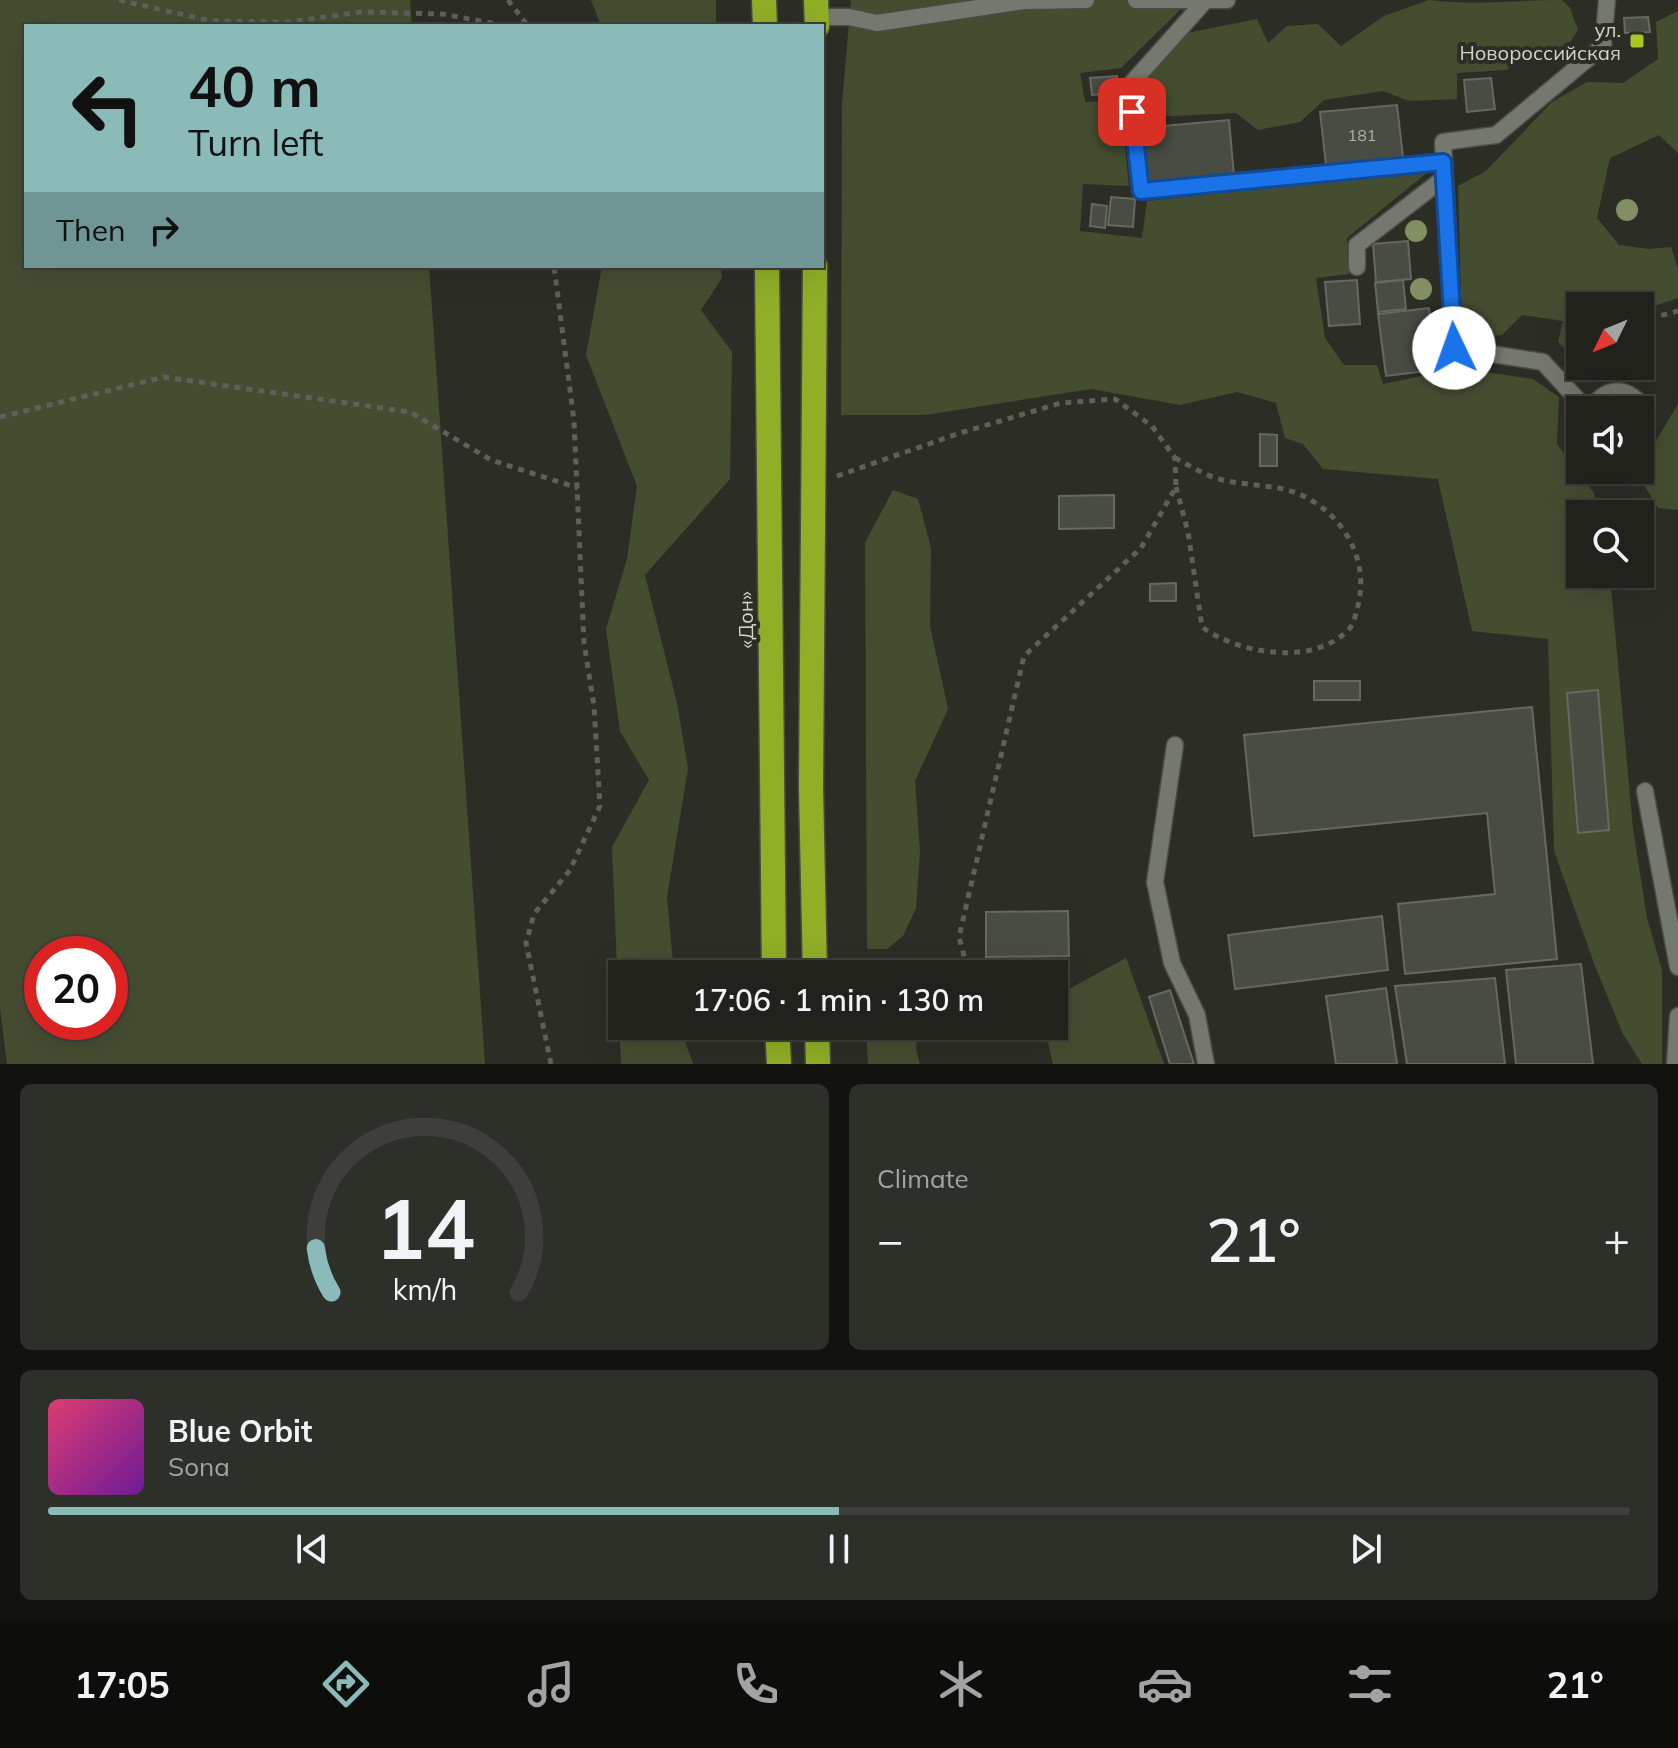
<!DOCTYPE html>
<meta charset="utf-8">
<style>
body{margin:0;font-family:Mulish,sans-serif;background:#2d2f29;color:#f1f3f6;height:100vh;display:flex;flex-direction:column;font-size:30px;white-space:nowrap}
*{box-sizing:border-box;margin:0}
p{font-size:26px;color:#a2a4a3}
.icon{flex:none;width:44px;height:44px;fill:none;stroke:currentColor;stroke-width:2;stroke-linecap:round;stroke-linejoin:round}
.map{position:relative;height:1064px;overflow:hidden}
.panel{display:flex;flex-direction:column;gap:20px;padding:20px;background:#12130f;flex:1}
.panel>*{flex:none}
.hud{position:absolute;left:24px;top:24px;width:800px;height:244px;border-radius:0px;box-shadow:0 8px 32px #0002,0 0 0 2px #3e3f3b;background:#8bbbb9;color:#111;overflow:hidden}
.needle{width:52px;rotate:227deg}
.fabs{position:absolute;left:1566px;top:292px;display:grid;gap:16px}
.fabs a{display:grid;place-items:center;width:88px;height:88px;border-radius:0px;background:#21221c;box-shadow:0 8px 32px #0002,0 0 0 2px #3e3f3b;font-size:40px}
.speed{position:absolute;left:24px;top:936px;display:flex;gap:16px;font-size:40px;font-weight:700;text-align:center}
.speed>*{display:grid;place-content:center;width:104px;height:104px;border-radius:50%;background:#21221c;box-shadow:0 8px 32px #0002,0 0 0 2px #3e3f3b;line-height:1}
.speed .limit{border:12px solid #d22;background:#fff;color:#111}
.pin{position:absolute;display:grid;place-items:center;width:68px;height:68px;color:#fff;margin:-34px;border-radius:16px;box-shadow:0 4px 12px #0006}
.me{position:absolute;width:88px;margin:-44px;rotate:357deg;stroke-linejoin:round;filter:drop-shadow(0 0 6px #0008)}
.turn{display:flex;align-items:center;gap:28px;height:168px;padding:0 32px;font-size:36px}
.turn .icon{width:104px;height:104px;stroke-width:2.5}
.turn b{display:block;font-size:56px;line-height:68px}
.then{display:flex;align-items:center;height:76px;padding:0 32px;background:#0003;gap:16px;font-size:30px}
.big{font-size:60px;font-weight:600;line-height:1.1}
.panel .tile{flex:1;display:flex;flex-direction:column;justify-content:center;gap:12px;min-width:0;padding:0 28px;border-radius:12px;background:#2d2f29}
.panel .dial{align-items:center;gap:0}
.dial svg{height:208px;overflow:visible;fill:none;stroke:#3e3f3b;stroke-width:7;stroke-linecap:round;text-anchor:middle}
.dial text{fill:#f1f3f6;stroke:none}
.song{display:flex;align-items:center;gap:24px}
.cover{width:96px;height:96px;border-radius:12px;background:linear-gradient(135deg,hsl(340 70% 55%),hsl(280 70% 35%))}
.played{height:8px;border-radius:4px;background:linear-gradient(90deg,#8bbbb9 50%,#3e3f3b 50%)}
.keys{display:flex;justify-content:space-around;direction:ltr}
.heat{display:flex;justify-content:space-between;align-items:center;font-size:44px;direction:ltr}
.panel .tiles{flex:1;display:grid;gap:20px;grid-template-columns:1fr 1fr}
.tile:last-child{grid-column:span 2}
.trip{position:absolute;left:608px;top:960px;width:460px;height:80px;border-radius:0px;background:#21221c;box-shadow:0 8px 32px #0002,0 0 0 2px #3e3f3b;font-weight:600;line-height:80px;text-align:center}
.tabs{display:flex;height:128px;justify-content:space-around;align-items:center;background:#0d0e0b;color:#a2a4a3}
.tabs .icon{width:56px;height:56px}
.tabs .selected{color:#8bbbb9}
.tabs b{font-size:36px;color:#f1f3f6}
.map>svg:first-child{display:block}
</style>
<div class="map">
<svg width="1678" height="1064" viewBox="0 0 1678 1064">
<rect width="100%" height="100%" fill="#2c2e26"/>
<g fill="#454d31" fill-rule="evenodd">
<path d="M0 0H410L412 26H26V266H429L485 1064H7L0 1008ZM110 954V1022H42V954Z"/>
<polygon points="591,0 716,0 716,26 601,26"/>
<polygon points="851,0 1190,0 1121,68 1080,73 1085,102 1120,100 1129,186 1083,184 1080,231 1142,238 1147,201 1429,171 1347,238 1349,274 1316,278 1325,338 1344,365 1377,365 1383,384 1459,368 1533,379 1559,397 1557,444 1594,493 1598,514 1580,514 1580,574 1610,576 1633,829 1647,918 1662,970 1662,1064 1642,1064 1623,1034 1595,966 1554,851 1548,639 1472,631 1438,479 1323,469 1303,444 1285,438 1276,403 1237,392 1180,405 1091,389 925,415 841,415 842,103"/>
<path d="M1429 0C1472 6 1517 0 1562 0L1570 8 1578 30 1560 58 1540 50 1506 70 1457 73V99L1409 101 1383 91 1324 100 1300 122 1258 130 1236 113 1152 117 1141 93 1151 74 1187 33 1257 19 1268 43 1287 26 1318 24 1341 46 1384 16Z"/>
<polygon points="1678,11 1678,153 1659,135 1610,158 1597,218 1619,245 1649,249 1671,247 1678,269 1678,298 1640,311 1640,306 1580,306 1580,353 1572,356 1558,342 1563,321 1522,315 1502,335 1472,339 1462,328 1458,186 1486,171 1552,102 1587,82 1623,83 1658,59 1656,22"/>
<polygon points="602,266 721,266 722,278 701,310 732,352 730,479 645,575 677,703 688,768 667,897 674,974 622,974 622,1026 680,1026 693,1064 621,1064 612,847 649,780 620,731 606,629 627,559 637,486 586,355"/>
<polygon points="1678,404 1678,510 1658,508 1637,473"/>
<polygon points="893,490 918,499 931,548 930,626 948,709 915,781 920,851 916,908 903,936 887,949 867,949 865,543"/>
<polygon points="1126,958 1164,1064 1053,1064 1044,1026 1054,1026 1054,997"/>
<polygon points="866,1026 918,1026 916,1049 920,1064 868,1064"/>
</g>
<g fill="#494c43" stroke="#666960" stroke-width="2">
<polygon points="1648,17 1650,32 1625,33 1624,18"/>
<polygon points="1117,76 1119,93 1092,95 1090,78"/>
<polygon points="1491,78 1495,109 1467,112 1464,80"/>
<polygon points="1397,105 1403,157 1326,165 1320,112"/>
<polygon points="1229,120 1234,176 1147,183 1142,128"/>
<polygon points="1111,197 1135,199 1133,227 1108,225"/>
<polygon points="1092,204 1107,206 1105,228 1090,226"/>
<polygon points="1408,241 1411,279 1376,282 1373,244"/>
<polygon points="1357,280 1360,324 1329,326 1325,282"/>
<polygon points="1403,280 1406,309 1378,312 1375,283"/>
<polygon points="1429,308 1436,370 1386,376 1378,314"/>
<polygon points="1260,434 1277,435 1277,466 1260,466"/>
<polygon points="1114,495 1114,528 1059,529 1059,496"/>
<polygon points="1176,583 1176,601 1150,601 1150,584"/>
<rect x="1314" y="681" width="46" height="19"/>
<polygon points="1598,690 1609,830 1578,833 1567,693"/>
<polygon points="1532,707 1557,959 1405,974 1398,904 1495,894 1487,813 1254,836 1244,735"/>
<polygon points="1068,911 1069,956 986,957 986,912"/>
<polygon points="1382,916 1388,970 1235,989 1228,935"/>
<polygon points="1581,964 1593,1064 1516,1064 1506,970"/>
<polygon points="1495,978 1505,1064 1407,1064 1395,986"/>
<polygon points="1386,988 1397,1064 1336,1064 1326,996"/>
<polygon points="1170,990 1194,1064 1170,1064 1149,997"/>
</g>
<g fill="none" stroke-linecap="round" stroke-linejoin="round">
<defs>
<g id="lane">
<polyline points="1136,0 1227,0"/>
<polyline points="1205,1 1129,86 1141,191 1443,162"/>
<polyline points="817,17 849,17 877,23 1024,1 1086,0"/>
<polyline points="1357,267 1357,245 1444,178"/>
<polyline points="1587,410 1543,362 1454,348 1443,142 1496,135 1603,46 1607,0"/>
<path d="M1591 410C1604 387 1624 385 1642 405L1640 430"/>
<polyline points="1175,745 1155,882 1172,963 1197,1015 1206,1064"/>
<polyline points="1645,791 1678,967"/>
<polyline points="1675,1064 1678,1016"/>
</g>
<g id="highway">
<polyline points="764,0 765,26"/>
<polyline points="816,0 817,26"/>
<polyline points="767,266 774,974"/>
<polyline points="815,974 811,788 815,266"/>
<polyline points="777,1026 779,1064"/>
<polyline points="817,1026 818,1064"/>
</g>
</defs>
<use href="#lane" stroke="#494b44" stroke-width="19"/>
<use href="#highway" stroke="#494b44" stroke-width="27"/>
<g stroke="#5e6059" stroke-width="5" stroke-dasharray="6 6" stroke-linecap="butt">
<polyline points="119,0 211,21 288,22 361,12 443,14 507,26"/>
<polyline points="508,0 528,26"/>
<polyline points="1640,325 1647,319 1678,311"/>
<polyline points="0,417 164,377 410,412 491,460 578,488"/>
<path d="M1175 458C1189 465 1204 475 1219 479 1252 488 1284 482 1314 502 1352 526 1370 571 1356 612 1355 618 1353 625 1349 629 1314 667 1239 654 1202 627L1188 532 1176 487"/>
<polyline points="837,476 960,433 1061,403 1115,399 1152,426 1175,458 1176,487 1141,548 1024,656 959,937 969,974"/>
<polyline points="984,1026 986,1031"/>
<polyline points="551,1064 526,943 534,914 570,870 600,806 594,706 584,643 574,421 554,266"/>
</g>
<use href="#lane" stroke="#75786f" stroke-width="16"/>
<use href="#highway" stroke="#90af26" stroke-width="24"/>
</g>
<g fill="#828f62">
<circle cx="1627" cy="210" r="11"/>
<circle cx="1416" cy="231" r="11"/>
<circle cx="1421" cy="289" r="11"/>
</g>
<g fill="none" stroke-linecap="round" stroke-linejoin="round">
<defs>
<polyline id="route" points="1132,112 1141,191 1443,162 1454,348"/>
</defs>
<use href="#route" stroke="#114b97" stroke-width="20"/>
<use href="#route" stroke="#1a73e8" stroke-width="14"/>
</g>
<rect fill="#a5c823" stroke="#2c2e26" stroke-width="3" x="1629" y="33" width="16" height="16" rx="4"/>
<g text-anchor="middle" stroke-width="8" stroke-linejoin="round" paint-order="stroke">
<g font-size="16" fill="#afb1ab">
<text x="1362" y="141">181</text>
</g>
<g font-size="20" fill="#d1d3ce" stroke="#2c2e26" text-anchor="end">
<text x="1621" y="37">ул.<tspan x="1621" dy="23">Новороссийская</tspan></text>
</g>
<g font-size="20" fill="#d1d3ce" stroke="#2c2e26">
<text transform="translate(746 620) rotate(-91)" y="7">«Дон»</text>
</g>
</g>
</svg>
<div class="fabs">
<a><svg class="needle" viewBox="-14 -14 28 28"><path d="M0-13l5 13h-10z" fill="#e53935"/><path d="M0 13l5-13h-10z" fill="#a2a4a3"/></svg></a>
<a><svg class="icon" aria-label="sound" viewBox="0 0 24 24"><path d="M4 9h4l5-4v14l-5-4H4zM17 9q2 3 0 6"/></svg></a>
<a><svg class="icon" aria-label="search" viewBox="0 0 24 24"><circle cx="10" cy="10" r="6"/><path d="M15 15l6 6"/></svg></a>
</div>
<div class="speed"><div class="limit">20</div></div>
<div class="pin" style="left:1132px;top:112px;background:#d93025"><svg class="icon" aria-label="arrive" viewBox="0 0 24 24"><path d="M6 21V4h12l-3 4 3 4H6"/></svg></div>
<svg class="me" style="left:1454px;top:348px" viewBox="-20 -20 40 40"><circle r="19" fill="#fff"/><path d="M0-13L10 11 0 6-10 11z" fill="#1a73e8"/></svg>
<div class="trip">17:06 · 1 min · 130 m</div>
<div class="hud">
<div class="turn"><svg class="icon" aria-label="left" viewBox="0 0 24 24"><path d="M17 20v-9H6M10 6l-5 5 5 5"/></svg><div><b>40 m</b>Turn left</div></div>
<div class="then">Then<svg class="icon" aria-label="right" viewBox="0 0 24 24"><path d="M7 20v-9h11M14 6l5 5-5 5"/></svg></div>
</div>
</div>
<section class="panel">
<div class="tiles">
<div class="tile dial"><svg viewBox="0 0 100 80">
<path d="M14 69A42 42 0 1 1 86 69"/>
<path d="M14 69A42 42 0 0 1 8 52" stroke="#8bbbb9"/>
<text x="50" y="56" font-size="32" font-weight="700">14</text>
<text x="50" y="72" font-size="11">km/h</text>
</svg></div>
<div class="tile"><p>Climate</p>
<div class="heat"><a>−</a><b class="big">21°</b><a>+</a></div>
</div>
<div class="tile">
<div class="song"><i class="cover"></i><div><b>Blue Orbit</b><p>Sona</p></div></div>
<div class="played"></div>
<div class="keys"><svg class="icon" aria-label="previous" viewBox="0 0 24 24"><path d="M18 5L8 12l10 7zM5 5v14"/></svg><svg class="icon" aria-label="pause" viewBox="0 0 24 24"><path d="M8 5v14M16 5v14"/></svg><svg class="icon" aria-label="next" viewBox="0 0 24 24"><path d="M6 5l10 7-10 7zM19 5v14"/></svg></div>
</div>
</div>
</section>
<nav class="tabs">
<b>17:05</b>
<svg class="icon selected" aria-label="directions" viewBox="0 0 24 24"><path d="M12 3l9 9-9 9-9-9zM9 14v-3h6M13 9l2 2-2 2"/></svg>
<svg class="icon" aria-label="music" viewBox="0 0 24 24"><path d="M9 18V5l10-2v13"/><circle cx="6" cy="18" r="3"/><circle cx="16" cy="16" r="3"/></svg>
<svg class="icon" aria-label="phone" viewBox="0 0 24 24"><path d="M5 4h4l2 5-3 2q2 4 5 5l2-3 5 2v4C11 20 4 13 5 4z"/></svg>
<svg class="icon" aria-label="climate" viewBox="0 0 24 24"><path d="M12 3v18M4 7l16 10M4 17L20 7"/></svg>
<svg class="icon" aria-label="car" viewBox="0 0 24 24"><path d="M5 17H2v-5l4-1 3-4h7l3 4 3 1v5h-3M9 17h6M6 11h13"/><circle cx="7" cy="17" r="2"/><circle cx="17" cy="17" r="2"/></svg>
<svg class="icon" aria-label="filters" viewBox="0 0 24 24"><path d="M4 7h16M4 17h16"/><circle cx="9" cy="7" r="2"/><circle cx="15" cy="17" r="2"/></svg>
<b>21°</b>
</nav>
